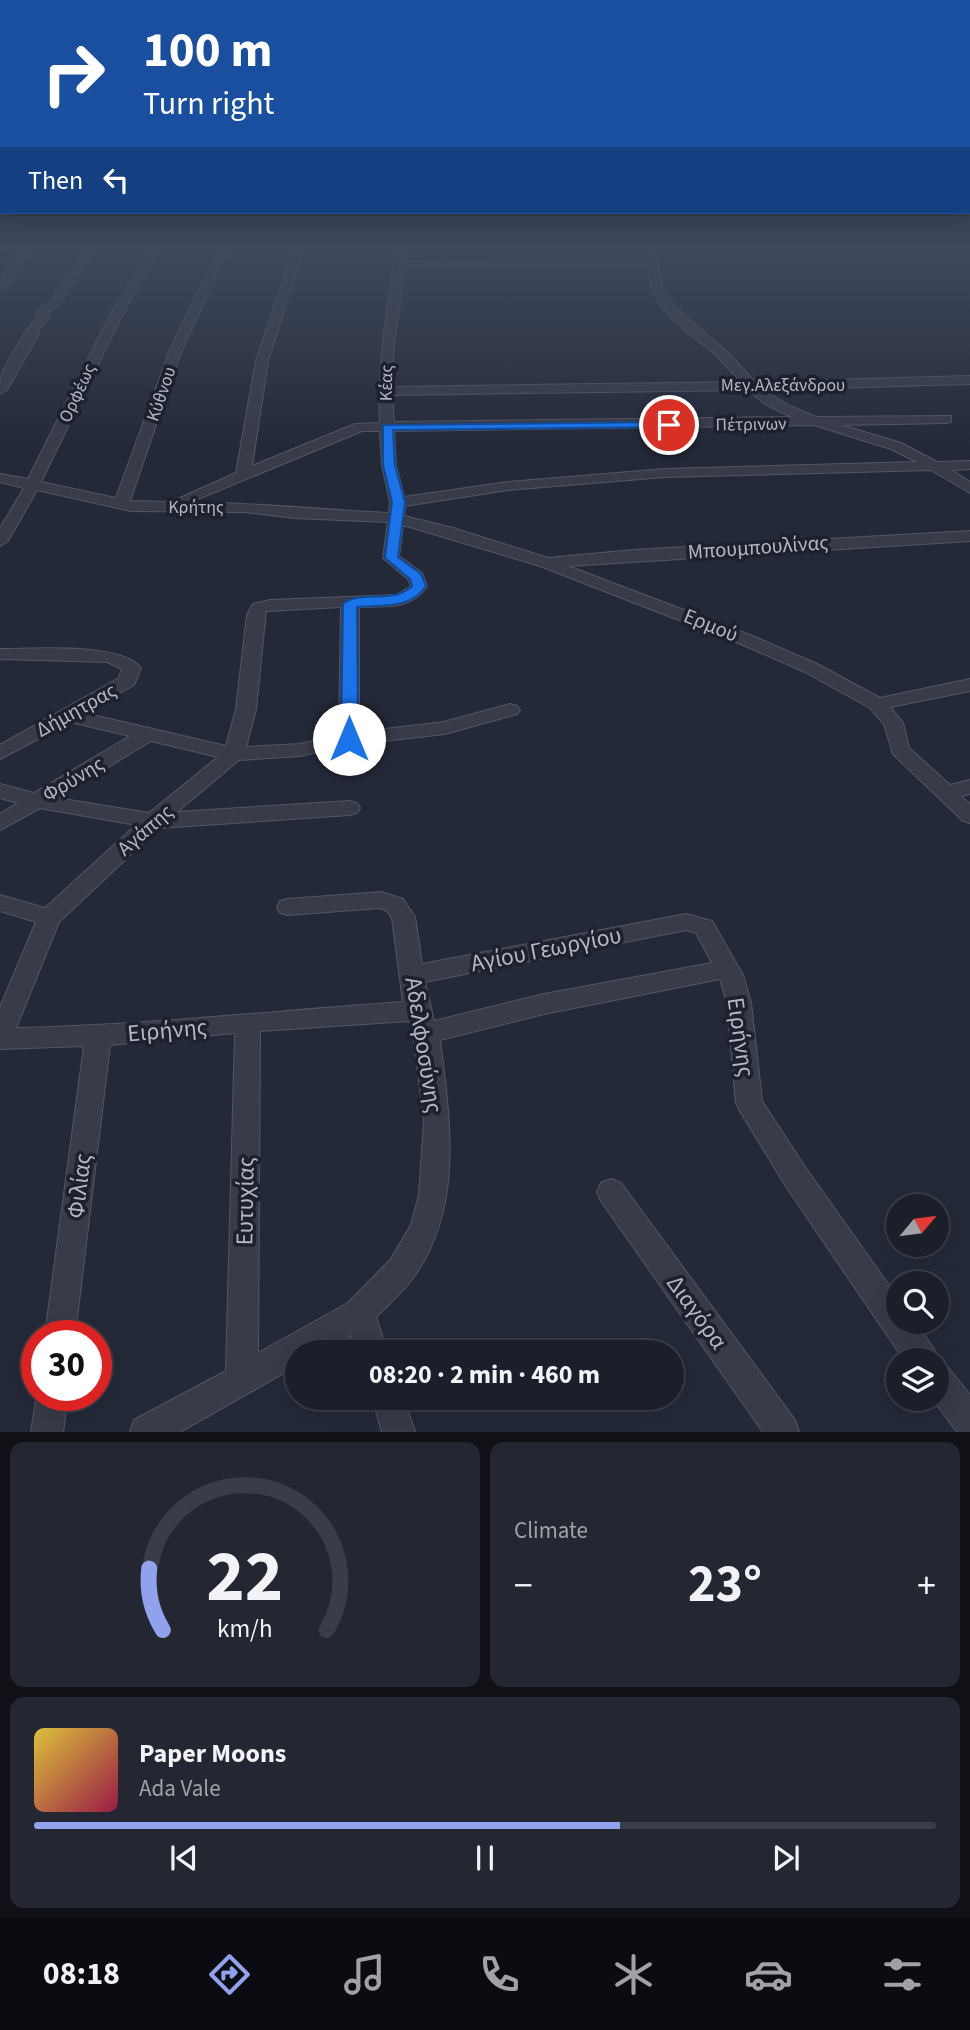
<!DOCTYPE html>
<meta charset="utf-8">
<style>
body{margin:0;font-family:"Source Sans 3",sans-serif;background:#242732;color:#f1f3f6;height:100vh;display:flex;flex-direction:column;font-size:26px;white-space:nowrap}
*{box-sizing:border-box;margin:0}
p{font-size:23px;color:#a0a2a8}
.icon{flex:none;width:38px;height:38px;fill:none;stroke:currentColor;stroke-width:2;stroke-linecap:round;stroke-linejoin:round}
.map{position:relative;height:1432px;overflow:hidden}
.details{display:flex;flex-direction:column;gap:10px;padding:10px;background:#0f1117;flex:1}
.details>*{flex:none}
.banner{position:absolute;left:0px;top:0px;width:971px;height:214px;box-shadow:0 7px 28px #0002,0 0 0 2px #393d47;background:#1a4fa0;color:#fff;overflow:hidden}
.needle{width:46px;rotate:61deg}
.buttons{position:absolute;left:886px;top:1194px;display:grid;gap:14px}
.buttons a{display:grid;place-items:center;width:63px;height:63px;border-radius:50%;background:#1b1f2a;box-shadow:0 7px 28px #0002,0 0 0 2px #393d47;font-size:35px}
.speed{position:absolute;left:21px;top:1320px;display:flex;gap:14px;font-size:35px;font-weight:700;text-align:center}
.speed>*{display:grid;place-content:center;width:91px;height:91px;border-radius:50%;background:#1b1f2a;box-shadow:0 7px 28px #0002,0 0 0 2px #393d47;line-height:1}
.speed .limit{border:10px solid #d22;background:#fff;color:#111}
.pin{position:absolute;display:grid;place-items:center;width:60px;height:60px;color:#fff;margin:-30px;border:4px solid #fff;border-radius:50%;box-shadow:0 2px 7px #0007}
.me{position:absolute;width:77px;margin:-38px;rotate:0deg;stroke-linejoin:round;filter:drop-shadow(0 0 5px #0008)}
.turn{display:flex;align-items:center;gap:24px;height:147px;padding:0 28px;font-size:32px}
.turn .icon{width:91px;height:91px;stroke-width:2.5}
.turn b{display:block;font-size:49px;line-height:60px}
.then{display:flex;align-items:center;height:66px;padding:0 28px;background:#0003;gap:14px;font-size:26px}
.big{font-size:52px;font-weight:700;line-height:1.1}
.details .card{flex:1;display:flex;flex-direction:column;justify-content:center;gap:10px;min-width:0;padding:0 24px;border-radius:14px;background:#242732}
.details .dial{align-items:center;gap:0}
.dial svg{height:182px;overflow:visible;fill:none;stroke:#393d47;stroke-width:7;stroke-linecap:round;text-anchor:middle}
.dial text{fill:#f1f3f6;stroke:none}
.song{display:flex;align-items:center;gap:21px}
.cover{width:84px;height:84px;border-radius:10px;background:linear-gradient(135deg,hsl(50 70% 55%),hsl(340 70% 35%))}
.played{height:7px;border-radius:4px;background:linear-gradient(90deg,#90a2ec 65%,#393d47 65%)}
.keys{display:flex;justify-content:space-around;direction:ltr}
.heat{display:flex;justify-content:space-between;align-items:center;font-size:38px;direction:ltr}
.details .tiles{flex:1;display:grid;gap:10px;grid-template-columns:1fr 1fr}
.card:last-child{grid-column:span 2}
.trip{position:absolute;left:285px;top:1340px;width:399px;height:70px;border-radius:35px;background:#1b1f2a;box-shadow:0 7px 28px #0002,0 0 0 2px #393d47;font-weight:700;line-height:70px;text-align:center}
.tabs{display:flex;height:112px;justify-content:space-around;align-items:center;background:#0b0c11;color:#a0a2a8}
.tabs .icon{width:49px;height:49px}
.tabs .current{color:#90a2ec}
.tabs b{font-size:32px;color:#f1f3f6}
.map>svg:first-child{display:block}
</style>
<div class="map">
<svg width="970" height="1432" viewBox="0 0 970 1432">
<rect width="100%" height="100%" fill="#242938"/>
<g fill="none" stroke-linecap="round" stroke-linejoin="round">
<defs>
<g id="street">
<polygon points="0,248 6,248 0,251"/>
<path d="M87 248H97L59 305 48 312 50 316 39 329 37 337 7 390 0 394C0 389 0 382 1 377 6 363 28 326 38 316L36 311 51 301Z"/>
<path d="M152 248H162L122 315 41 482 116 498 169 352 219 248H229L181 352 130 501 171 502 236 473 256 361 294 248H304L268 361 252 466 355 424 380 423C377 364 388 306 396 248H406L405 261 648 260 647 248H657L661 284 673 305 728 353 755 382 970 376V384L763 390 790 406 816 417 951 416V422L946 423 841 425 901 443 937 462 970 461V469L951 470 970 482V493L931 470 665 477 508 490 405 506 404 516 453 528 548 558 633 550 970 531V541L568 566 755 637 817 664 880 698 970 679V691L890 707 903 723 909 748 950 785 970 780V794L961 796 970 804V823L963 821 893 754 884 724 870 708 805 672 743 645 540 566 403 525 399 556 422 573 427 586C412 610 384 606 359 607V732L444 722 510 704 517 706 520 710 517 714 445 734 349 745 300 756 239 760 177 812 350 801 357 803 360 808 357 813 350 815 159 828 59 922 16 1028C145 1025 274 1011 403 1002L392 918 387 911 380 908 288 915 280 913 277 907 280 901 288 899 381 892 403 899 415 917 422 964 686 914 712 921 743 975 751 1003 762 1101 805 1167 898 1298V1321H914L934 1349 938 1362 947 1366 970 1395V1432H957L932 1398H936V1360H904L785 1185 740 1111 736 1103 727 1003 720 979 544 1014 440 1040C450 1120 464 1208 413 1278 403 1292 388 1305 376 1317L388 1353H356L351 1335 319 1353H298V1365L180 1432H130L134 1420 226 1371 235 1033 110 1045 75 1335H45L84 1046 0 1049V1007L36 922 0 911V895L45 908 136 825 40 808 0 830V814L18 803 0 798V784L34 793 130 736 70 722 0 759V745L119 678 122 669 107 662 0 659V649C33 649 121 642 141 668L134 685 84 713 226 746 236 709 247 615 253 604 270 600 397 595 411 586 408 579 383 558 388 522 294 518 245 512 131 511 37 490 8 541 0 546V528L24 488 0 482V474L28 479 110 315ZM648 266C648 309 686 330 715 354 724 363 732 373 741 382L392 387 394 342 405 267ZM748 390 765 404 792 417 394 422 392 395ZM814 425 891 449 917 462 665 469 508 482 404 497 396 465 394 431ZM362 431H380L382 465 390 502 389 513C323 510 257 503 191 502ZM341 607 339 735 300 744 246 747 256 709 266 611ZM151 741 218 757 149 813 57 798ZM686 930 696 933 712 963 544 994 434 1021 425 982ZM409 1021 413 1033 424 1121 419 1195 411 1225 391 1259 348 1303 258 1353 260 1031Z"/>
<polygon points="23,251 32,253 4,289 0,290 0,280"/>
<polygon points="611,1179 621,1183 795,1420 799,1432 763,1432 601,1201 597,1192 601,1183"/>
<polygon points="37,1393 68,1395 63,1432 31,1432"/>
<polygon points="372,1398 404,1398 415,1432 382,1432"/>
</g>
</defs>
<use href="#street" stroke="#535663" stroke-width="2"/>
<use href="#street" fill="#383b48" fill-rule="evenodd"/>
</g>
<linearGradient id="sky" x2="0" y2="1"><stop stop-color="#14171f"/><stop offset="0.55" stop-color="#3f495e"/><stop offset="1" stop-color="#3f495e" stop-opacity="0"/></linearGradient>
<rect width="970" height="448" fill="url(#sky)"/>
<path fill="#1a73e8" stroke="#114b97" stroke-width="2" d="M669 422 675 425 673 427 393 430 395 465 405 502 398 557 421 574 426 586C412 609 381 605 357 607L358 739 349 744 344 743 341 739 343 604C360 589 393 605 412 586L410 579 385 558 392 502 383 465V425Z"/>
<g text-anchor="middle" stroke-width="7" stroke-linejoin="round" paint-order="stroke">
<g font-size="18" fill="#b3b6c4" stroke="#1d212d">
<text transform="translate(386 383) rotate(-89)" y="6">Κέας</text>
<text x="783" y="391">Μεγ.Αλεξάνδρου</text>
<text transform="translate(77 393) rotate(-65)" y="6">Ορφέως</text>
<text transform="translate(161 394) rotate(-71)" y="6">Κύθνου</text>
<text transform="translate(751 424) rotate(-1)" y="6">Πέτρινων</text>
<text x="196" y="513">Κρήτης</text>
</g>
<g font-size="21" fill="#b3b6c4" stroke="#1d212d">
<text transform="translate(758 547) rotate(-4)" y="7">Μπουμπουλίνας</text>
<text transform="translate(711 625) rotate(22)" y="7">Ερμού</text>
<text transform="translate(76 710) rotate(-29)" y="7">Δήμητρας</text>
<text transform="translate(73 779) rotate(-31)" y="7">Φρύνης</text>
<text transform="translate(145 830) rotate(-41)" y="7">Αγάπης</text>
</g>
<g font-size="24" fill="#b3b6c4" stroke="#1d212d">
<text transform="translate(546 949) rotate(-11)" y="8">Αγίου Γεωργίου</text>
<text transform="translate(167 1030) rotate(-5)" y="8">Ειρήνης</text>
<text transform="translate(741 1037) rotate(82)" y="8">Ειρήνης</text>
<text transform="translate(424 1045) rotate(81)" y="8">Αδελφοσύνης</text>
<text transform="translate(79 1186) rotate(-83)" y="8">Φιλίας</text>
<text transform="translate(245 1201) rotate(-89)" y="8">Ευτυχίας</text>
<text transform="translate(697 1312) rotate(54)" y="8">Διαγόρα</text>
</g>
</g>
</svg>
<div class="buttons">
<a><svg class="needle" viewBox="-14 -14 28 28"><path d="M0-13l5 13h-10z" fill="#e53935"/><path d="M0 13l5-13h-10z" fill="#a0a2a8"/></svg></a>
<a><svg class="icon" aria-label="search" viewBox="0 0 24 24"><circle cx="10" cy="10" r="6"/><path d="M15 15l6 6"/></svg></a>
<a><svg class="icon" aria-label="layers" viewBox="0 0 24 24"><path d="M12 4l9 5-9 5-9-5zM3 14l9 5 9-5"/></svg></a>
</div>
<div class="speed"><div class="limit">30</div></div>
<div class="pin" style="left:669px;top:425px;background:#d93025"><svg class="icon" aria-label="arrive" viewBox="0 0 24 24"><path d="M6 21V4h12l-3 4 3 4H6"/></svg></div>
<svg class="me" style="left:349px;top:739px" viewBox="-20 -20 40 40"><circle r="19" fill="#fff"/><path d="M0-13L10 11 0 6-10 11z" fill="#1a73e8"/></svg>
<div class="trip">08:20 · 2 min · 460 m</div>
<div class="banner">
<div class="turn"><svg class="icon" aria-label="right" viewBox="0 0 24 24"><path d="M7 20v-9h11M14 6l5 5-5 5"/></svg><div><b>100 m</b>Turn right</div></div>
<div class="then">Then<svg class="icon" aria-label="left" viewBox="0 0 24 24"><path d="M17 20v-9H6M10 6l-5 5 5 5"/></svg></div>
</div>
</div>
<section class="details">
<div class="tiles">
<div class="card dial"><svg viewBox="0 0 100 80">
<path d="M14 69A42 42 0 1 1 86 69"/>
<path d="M14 69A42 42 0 0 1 8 42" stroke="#90a2ec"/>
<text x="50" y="56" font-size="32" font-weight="700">22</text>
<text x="50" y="72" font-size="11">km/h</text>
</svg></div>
<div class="card"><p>Climate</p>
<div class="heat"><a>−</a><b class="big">23°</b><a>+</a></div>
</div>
<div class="card">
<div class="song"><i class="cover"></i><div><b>Paper Moons</b><p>Ada Vale</p></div></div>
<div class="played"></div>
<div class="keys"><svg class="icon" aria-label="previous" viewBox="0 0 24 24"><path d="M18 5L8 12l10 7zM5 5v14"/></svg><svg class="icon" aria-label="pause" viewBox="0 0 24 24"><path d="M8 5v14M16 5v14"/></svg><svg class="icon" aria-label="next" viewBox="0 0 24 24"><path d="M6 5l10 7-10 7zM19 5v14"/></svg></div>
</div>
</div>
</section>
<nav class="tabs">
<b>08:18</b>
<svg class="icon current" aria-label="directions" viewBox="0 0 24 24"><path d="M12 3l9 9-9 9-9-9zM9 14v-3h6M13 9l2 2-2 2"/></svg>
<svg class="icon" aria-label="music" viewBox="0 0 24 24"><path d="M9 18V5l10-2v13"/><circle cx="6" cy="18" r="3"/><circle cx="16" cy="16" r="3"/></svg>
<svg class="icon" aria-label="phone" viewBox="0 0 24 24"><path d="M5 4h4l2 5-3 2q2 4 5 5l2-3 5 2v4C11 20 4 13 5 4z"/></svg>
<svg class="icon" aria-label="climate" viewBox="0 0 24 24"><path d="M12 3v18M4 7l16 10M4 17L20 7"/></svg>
<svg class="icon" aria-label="car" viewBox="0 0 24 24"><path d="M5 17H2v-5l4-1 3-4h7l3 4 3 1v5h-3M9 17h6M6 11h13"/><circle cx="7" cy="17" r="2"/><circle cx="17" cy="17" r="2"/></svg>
<svg class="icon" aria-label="filters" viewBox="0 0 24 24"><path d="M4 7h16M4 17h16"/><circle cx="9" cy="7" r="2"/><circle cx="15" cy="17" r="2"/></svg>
</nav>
